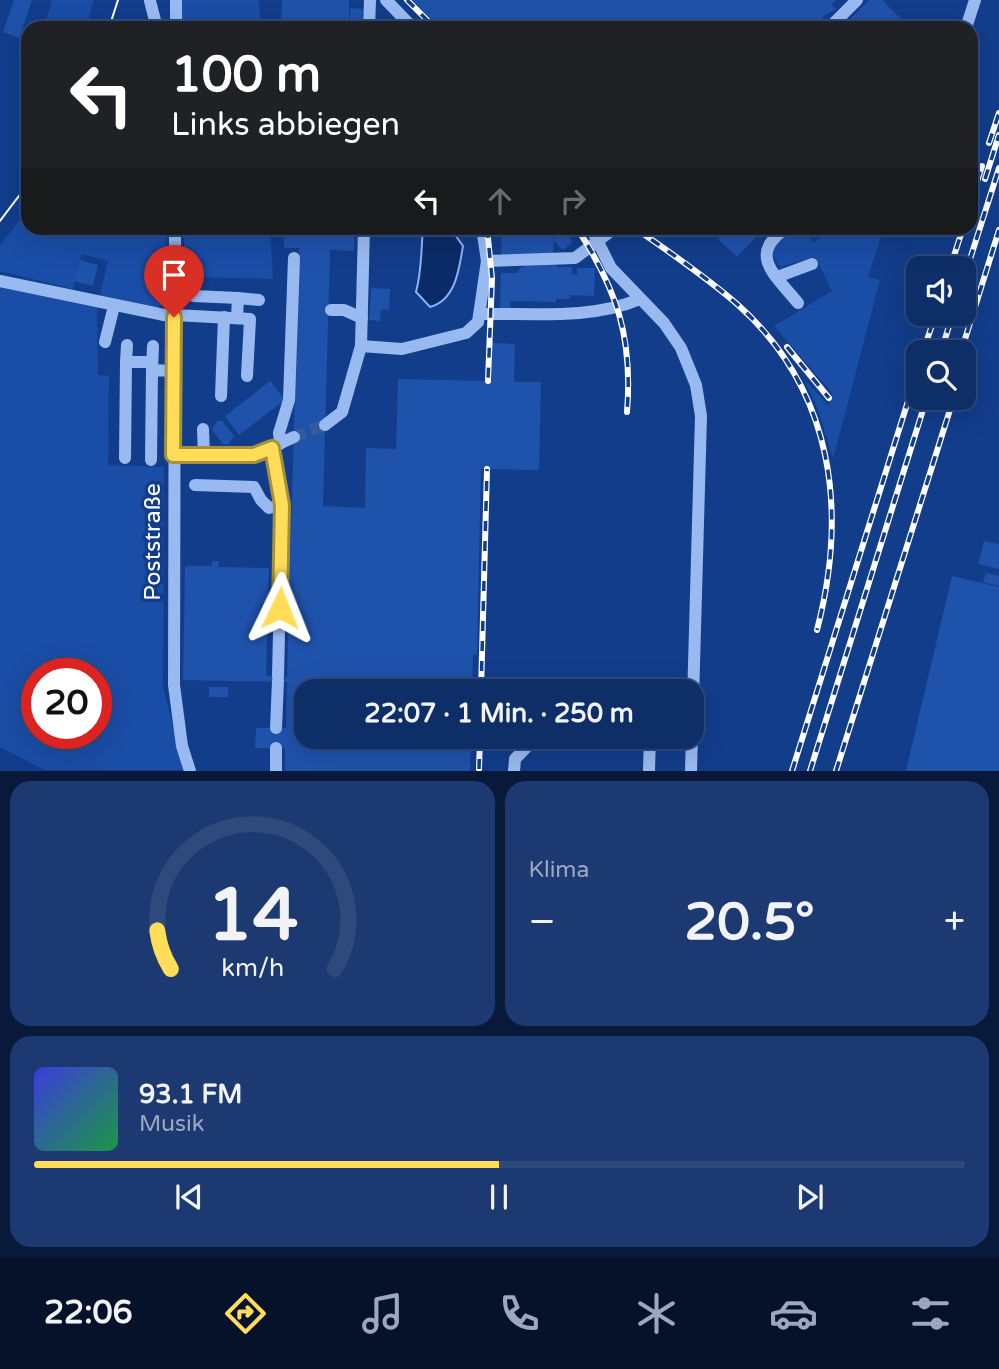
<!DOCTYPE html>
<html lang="de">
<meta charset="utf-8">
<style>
body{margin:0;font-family:"Varela Round",sans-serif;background:#1c3a71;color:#f1f3f6;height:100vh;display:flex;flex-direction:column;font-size:26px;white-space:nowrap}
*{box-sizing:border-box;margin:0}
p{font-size:23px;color:#9ba8c0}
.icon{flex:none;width:38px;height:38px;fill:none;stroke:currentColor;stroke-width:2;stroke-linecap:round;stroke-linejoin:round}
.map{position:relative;height:771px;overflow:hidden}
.sheet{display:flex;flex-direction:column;gap:10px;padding:10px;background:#081939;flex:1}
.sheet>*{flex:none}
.top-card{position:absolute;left:21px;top:21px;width:957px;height:214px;border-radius:21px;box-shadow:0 7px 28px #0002,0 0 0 2px #2e4a7c;background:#202124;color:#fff;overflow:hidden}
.buttons{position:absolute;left:906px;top:256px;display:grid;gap:14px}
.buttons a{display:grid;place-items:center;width:70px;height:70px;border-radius:14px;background:#0e2e68;box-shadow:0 7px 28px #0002,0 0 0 2px #2e4a7c;font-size:35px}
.speed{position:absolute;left:21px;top:658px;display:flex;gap:14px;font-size:35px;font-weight:700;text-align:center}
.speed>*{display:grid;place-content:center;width:91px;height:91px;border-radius:50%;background:#0e2e68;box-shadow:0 7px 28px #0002,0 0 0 2px #2e4a7c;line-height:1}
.speed .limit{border:10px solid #d22;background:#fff;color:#111}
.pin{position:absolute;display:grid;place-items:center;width:60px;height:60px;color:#fff;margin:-72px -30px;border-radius:50% 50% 50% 0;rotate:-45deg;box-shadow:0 0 7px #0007}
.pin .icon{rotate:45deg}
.me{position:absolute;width:77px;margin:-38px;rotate:2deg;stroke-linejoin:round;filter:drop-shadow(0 0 5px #0008)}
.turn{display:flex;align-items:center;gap:24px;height:147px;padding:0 35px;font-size:32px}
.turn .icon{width:91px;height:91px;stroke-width:2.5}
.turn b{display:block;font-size:49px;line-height:60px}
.lanes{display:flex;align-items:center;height:66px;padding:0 35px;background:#0003;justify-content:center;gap:35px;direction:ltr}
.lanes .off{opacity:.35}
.big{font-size:52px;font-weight:700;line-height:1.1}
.sheet .tile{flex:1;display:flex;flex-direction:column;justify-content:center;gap:10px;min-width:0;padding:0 24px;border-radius:21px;background:#1c3a71}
.sheet .dial{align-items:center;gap:0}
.dial svg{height:182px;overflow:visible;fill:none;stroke:#2e4a7c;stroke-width:7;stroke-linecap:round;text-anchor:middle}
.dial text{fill:#f1f3f6;stroke:none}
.song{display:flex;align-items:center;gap:21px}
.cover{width:84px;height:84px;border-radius:10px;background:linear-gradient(135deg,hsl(240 70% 55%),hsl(140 70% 35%))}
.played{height:7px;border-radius:4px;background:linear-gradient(90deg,#ffdd59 50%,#2e4a7c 50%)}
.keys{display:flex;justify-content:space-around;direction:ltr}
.heat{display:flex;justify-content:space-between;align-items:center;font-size:38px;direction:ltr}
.sheet .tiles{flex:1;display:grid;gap:10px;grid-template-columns:1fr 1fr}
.tile:last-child{grid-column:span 2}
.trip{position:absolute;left:294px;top:679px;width:410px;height:70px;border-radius:21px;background:#0e2e68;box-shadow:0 7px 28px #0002,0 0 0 2px #2e4a7c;font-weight:700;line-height:70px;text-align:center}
.menu{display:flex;height:112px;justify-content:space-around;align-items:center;background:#06122a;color:#9ba8c0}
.menu .icon{width:49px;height:49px}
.menu .on{color:#ffdd59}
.menu b{font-size:32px;color:#f1f3f6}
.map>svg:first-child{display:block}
</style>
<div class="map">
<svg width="999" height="771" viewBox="0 0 999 771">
<rect width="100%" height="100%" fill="#123d8b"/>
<g fill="#1a4da6" fill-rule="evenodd">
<polygon points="52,0 94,0 86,28 44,28"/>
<polygon points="182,0 259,0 260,28 182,28"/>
<polygon points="28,210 28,228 167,228 166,302 157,309 100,295 108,261 81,254 73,289 0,271 0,245"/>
<polygon points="184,228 270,228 273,279 184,277"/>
<path d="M836 228H884L868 277 880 280 833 459 818 409 803 378 828 405 833 394 774 326 832 291 815 257 780 267 772 254C776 239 784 234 799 229L814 242Z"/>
<path d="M0 287 97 303 98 375 109 376 108 465 164 467 163 686 184 770H44L0 747ZM37 674H96V733H37Z"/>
</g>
<path fill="#0b2b68" stroke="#8bb3f5" stroke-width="2" d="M423 228H450L463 246C459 269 456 300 430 307L416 292C422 270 421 250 423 228Z"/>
<g fill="#1f52ab">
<polygon points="14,0 32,0 19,38 3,32"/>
<polygon points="282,0 349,0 349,28 281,28"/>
<polygon points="412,0 836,0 831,5 836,9 822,17 828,23 823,28 778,28 771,21 764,28 440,28"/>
<polygon points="869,0 882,0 910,28 841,28"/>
<polygon points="350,8 363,9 362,28 350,28"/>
<polygon points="284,228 354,228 354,251 330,250 323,506 365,508 366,448 396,449 398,379 492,381 492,343 515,344 514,382 541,382 539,470 481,469 477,655 473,655 472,691 306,691 306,737 471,737 470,771 285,771 285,748 255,748 256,728 286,728 287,682 183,680 185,566 212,566 212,561 219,561 218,567 269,568 266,676 287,677 299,248 284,248"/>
<polygon points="502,228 554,228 553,256 501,255"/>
<polygon points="714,228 746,228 756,237 737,257 718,239 722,236"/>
<polygon points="563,231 573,242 563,250 553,240"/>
<polygon points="80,260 98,265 93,286 74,281"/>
<polygon points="526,261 557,262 557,267 572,267 572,274 577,275 577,268 595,268 594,296 570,295 570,299 556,299 556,302 510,301 510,309 500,309 501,273 517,273 520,268 526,266"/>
<polygon points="371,288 390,289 389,310 381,309 380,321 369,320"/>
<polygon points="270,381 285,400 239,435 225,416"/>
<polygon points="217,421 222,421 234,436 228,445 223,444 212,430"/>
<polygon points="984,541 999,544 999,569 978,564"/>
<polygon points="986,573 999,576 999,586 983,582"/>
<polygon points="952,576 999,587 999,771 906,771"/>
<rect x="209" y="687" width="19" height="10"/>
</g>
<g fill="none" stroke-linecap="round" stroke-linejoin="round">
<polyline stroke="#365a9c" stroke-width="12" stroke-dasharray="12 6" stroke-linecap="butt" points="294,437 325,425"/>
<g stroke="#99baf1" stroke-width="12">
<polyline points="176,0 176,28"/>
<polyline points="386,0 413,28"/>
<polyline points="150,1 157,28"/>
<polyline points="369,28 370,0"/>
<polyline points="829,28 857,0"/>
<polyline points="966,28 975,0"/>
<polyline points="175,228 174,685 182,746 190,771"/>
<polyline points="591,228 611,268 664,323 681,348 696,385 701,416 691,771"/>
<path d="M787 228C746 254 776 276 798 303"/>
<polyline points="487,261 575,258 615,228"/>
<polyline points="777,277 812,264"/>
<polyline points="0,281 174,317"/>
<polyline points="194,296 238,298 237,318"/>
<polyline points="238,298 259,300"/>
<polyline points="331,310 344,310 362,318"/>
<path d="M480 314C532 313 591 320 640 299"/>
<polyline points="174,315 250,319 247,376"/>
<polyline points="105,342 114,306"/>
<polyline points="361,346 364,228"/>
<polyline points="126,362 127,345"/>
<polyline points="152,370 153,346"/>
<polyline points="221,396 224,317"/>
<polyline points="325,425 342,412 361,346 402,349 466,333 478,322 487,261 482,228"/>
<polyline points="203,429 204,455"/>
<polyline points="280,444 279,433 289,400 294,258"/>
<polyline points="272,448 282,505 278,676"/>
<polyline points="173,455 254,455 294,437"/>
<polyline points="125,458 126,362 152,362"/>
<polyline points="151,460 152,370 173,371"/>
<polyline points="195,485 254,487 261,500 269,508 282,505"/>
<polyline points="668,691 693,691"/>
<polyline points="276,728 278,681"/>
<polyline points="276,771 276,748"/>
<polyline points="514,771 515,759 536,737"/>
<polyline points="649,771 650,737"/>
</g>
<g stroke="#fff" stroke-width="2">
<polyline points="109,28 118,0"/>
<polyline points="0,221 28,184"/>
</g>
<defs>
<g id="rail">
<polyline points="407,0 435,28"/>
<polyline points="989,143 999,113"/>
<polyline points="985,179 999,135"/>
<polyline points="971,200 982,166"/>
<polyline points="487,228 492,278 488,381"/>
<path d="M577 228C617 290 633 337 627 412"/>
<path d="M635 228C669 252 705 276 737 304 834 390 848 511 817 630"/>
<polyline points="950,268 963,228"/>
<polyline points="964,278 999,168"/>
<polyline points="964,297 973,271"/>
<polyline points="787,347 829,398"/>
<polyline points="923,352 936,313"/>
<polyline points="941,352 953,313"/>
<polyline points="961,352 999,230"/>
<polyline points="481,691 487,469"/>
<polyline points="479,769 480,737"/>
<polyline points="792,771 919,366"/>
<polyline points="810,771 927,397"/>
<polyline points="836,771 954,397"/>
</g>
</defs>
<use href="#rail" stroke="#fff" stroke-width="6"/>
<use href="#rail" stroke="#123d8b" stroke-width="3.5" stroke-dasharray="10" stroke-linecap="butt"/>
</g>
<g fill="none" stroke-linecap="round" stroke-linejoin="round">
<defs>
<polyline id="route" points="174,317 173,455 254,455 272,448 282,505 280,608"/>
</defs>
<use href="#route" stroke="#a6903a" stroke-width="18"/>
<use href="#route" stroke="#ffdd59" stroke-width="12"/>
</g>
<g text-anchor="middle" stroke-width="7" stroke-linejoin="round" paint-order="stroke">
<g font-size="23" fill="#fff" stroke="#123d8b">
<text transform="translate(152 542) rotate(-90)" y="8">Poststraße</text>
</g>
</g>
</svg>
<div class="buttons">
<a><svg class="icon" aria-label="sound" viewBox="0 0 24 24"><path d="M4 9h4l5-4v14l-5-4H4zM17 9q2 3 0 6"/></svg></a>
<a><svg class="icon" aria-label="search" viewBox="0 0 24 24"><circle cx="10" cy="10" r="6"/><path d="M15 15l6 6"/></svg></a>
</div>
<div class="speed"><div class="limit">20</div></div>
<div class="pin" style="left:174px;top:317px;background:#d93025"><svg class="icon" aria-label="arrive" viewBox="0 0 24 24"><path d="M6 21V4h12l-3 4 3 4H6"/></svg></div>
<svg class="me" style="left:280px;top:608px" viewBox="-20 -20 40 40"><path d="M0-17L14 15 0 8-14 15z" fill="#ffdd59" stroke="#fff" stroke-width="4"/></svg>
<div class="trip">22:07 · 1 Min. · 250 m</div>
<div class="top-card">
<div class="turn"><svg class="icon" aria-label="left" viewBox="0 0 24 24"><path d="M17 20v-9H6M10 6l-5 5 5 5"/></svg><div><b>100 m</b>Links abbiegen</div></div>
<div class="lanes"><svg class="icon" aria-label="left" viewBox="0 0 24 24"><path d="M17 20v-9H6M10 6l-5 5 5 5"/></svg><svg class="icon off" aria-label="ahead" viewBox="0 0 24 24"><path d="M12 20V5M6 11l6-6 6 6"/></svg><svg class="icon off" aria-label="right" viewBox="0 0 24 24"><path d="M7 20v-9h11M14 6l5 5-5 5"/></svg></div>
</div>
</div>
<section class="sheet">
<div class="tiles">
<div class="tile dial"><svg viewBox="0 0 100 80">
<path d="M14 69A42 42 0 1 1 86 69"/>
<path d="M14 69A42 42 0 0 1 8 52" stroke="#ffdd59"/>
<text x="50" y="56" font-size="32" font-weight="700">14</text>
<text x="50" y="72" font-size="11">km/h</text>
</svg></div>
<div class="tile"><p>Klima</p>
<div class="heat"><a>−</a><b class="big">20.5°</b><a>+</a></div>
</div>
<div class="tile">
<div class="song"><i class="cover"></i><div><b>93.1 FM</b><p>Musik</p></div></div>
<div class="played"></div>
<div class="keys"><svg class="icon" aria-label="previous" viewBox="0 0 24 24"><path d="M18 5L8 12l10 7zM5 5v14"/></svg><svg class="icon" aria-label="pause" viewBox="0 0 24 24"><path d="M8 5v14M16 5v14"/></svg><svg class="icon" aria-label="next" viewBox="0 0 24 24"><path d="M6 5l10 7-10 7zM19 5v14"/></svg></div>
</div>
</div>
</section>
<nav class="menu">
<b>22:06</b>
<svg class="icon on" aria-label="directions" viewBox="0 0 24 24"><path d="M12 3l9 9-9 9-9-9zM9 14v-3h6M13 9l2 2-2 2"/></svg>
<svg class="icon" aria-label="music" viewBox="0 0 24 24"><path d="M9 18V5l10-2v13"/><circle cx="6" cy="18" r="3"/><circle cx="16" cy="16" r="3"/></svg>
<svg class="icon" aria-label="phone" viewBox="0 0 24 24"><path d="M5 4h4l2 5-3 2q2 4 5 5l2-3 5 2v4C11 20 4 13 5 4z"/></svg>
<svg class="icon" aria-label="climate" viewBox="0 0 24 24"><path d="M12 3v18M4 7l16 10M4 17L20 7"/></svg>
<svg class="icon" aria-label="car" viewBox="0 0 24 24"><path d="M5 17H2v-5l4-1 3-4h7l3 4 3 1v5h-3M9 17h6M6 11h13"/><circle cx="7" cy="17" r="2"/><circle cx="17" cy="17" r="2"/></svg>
<svg class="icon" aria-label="filters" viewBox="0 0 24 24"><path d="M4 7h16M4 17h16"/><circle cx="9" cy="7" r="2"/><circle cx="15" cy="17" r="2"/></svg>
</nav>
